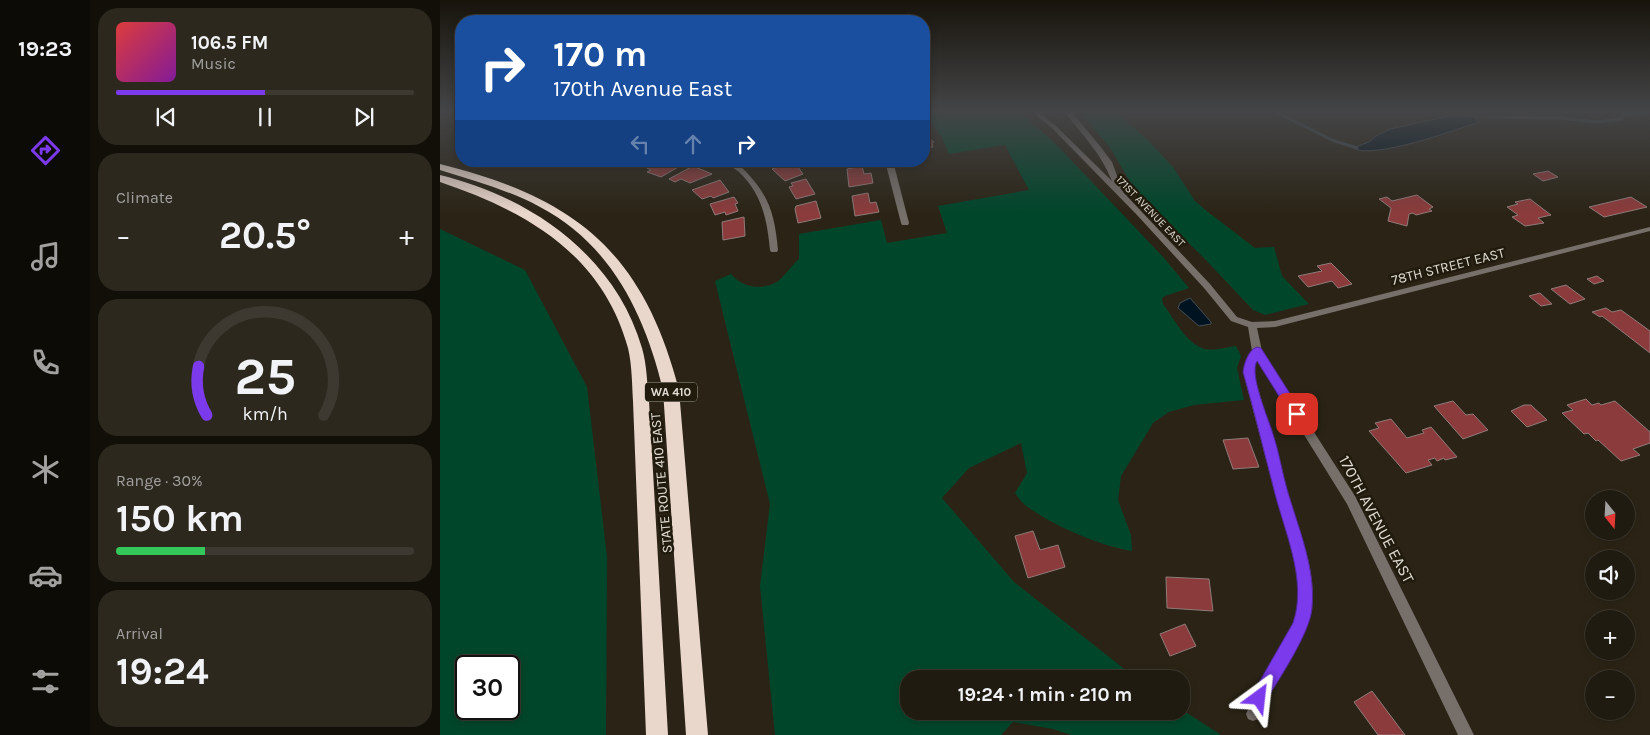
<!DOCTYPE html>
<meta charset="utf-8">
<style>
body{margin:0;font-family:Karla,sans-serif;background:#2d281e;color:#f1f3f6;height:100vh;display:flex;flex-direction:column;font-size:19px;white-space:nowrap}
*{box-sizing:border-box;margin:0}
p{font-size:16px;color:#a2a19f}
.icon{flex:none;width:28px;height:28px;fill:none;stroke:currentColor;stroke-width:2;stroke-linecap:round;stroke-linejoin:round}
.map{position:relative;flex:1;overflow:hidden}
.drawer{display:flex;flex-direction:column;gap:8px;padding:8px;background:#120f09;width:350px}
.drawer>*{flex:none}
.banner{position:absolute;left:15px;top:15px;width:475px;height:152px;border-radius:20px;box-shadow:0 2px 8px #0003,0 0 0 1px #3d3930;background:#1a4fa0;color:#fff;overflow:hidden}
.needle{width:32px;rotate:162deg}
.tools{position:absolute;left:1145px;top:490px;display:grid;gap:10px}
.tools a{display:grid;place-items:center;width:50px;height:50px;border-radius:50%;background:#201b10;box-shadow:0 2px 8px #0003,0 0 0 1px #3d3930;font-size:25px}
.speed{position:absolute;left:15px;top:655px;display:flex;gap:10px;font-size:25px;font-weight:700;text-align:center}
.speed>*{display:grid;place-content:center;width:65px;height:65px;border-radius:50%;background:#201b10;box-shadow:0 2px 8px #0003,0 0 0 1px #3d3930;line-height:1}
.speed .limit{border:2px solid #111;border-radius:8px;background:#fff;color:#111}
.pin{position:absolute;display:grid;place-items:center;width:42px;height:42px;color:#fff;margin:-21px;border-radius:10px;box-shadow:0 2px 8px #0006}
.me{position:absolute;width:55px;margin:-28px;rotate:30deg;stroke-linejoin:round;filter:drop-shadow(0 0 4px #0008)}
.turn{display:flex;align-items:center;gap:18px;height:105px;padding:0 15px;font-size:22px}
.turn .icon{width:65px;height:65px;stroke-width:2.5}
.turn b{display:block;font-size:35px;line-height:42px}
.lanes{display:flex;align-items:center;height:48px;padding:0 15px;background:#0003;justify-content:center;gap:25px;direction:ltr}
.lanes .off{opacity:.35}
.big{font-size:38px;font-weight:700;line-height:1.1}
.drawer .card{flex:1;display:flex;flex-direction:column;justify-content:center;gap:8px;min-width:0;padding:0 18px;border-radius:20px;background:#2d281e}
.drawer .dial{align-items:center;gap:0}
.dial svg{height:130px;overflow:visible;fill:none;stroke:#3d3930;stroke-width:7;stroke-linecap:round;text-anchor:middle}
.dial text{fill:#f1f3f6;stroke:none}
.song{display:flex;align-items:center;gap:15px}
.cover{width:60px;height:60px;border-radius:8px;background:linear-gradient(135deg,hsl(0 70% 55%),hsl(290 70% 35%))}
.played{height:5px;border-radius:2px;background:linear-gradient(90deg,#7c3aed 50%,#3d3930 50%)}
.keys{display:flex;justify-content:space-around;direction:ltr}
.heat{display:flex;justify-content:space-between;align-items:center;font-size:28px;direction:ltr}
.charge{height:8px;border-radius:4px;background:linear-gradient(90deg,#34c759 30%,#3d3930 0)}
.trip{position:absolute;left:460px;top:670px;width:290px;height:50px;border-radius:20px;background:#201b10;box-shadow:0 2px 8px #0003,0 0 0 1px #3d3930;font-weight:700;line-height:50px;text-align:center}
main{display:flex;flex:1;min-height:0}
.menu{display:flex;flex-direction:column;width:90px;justify-content:space-around;align-items:center;background:#0d0b06;color:#a2a19f}
.menu .icon{width:35px;height:35px}
.menu .selected{color:#7c3aed}
.menu b{font-size:22px;color:#f1f3f6}
.map>svg:first-child{display:block}
</style>
<main>
<nav class="menu">
<b>19:23</b>
<svg class="icon selected" aria-label="directions" viewBox="0 0 24 24"><path d="M12 3l9 9-9 9-9-9zM9 14v-3h6M13 9l2 2-2 2"/></svg>
<svg class="icon" aria-label="music" viewBox="0 0 24 24"><path d="M9 18V5l10-2v13"/><circle cx="6" cy="18" r="3"/><circle cx="16" cy="16" r="3"/></svg>
<svg class="icon" aria-label="phone" viewBox="0 0 24 24"><path d="M5 4h4l2 5-3 2q2 4 5 5l2-3 5 2v4C11 20 4 13 5 4z"/></svg>
<svg class="icon" aria-label="climate" viewBox="0 0 24 24"><path d="M12 3v18M4 7l16 10M4 17L20 7"/></svg>
<svg class="icon" aria-label="car" viewBox="0 0 24 24"><path d="M5 17H2v-5l4-1 3-4h7l3 4 3 1v5h-3M9 17h6M6 11h13"/><circle cx="7" cy="17" r="2"/><circle cx="17" cy="17" r="2"/></svg>
<svg class="icon" aria-label="filters" viewBox="0 0 24 24"><path d="M4 7h16M4 17h16"/><circle cx="9" cy="7" r="2"/><circle cx="15" cy="17" r="2"/></svg>
</nav>
<section class="drawer">
<div class="card">
<div class="song"><i class="cover"></i><div><b>106.5 FM</b><p>Music</p></div></div>
<div class="played"></div>
<div class="keys"><svg class="icon" aria-label="previous" viewBox="0 0 24 24"><path d="M18 5L8 12l10 7zM5 5v14"/></svg><svg class="icon" aria-label="pause" viewBox="0 0 24 24"><path d="M8 5v14M16 5v14"/></svg><svg class="icon" aria-label="next" viewBox="0 0 24 24"><path d="M6 5l10 7-10 7zM19 5v14"/></svg></div>
</div>
<div class="card"><p>Climate</p>
<div class="heat"><a>−</a><b class="big">20.5°</b><a>+</a></div>
</div>
<div class="card dial"><svg viewBox="0 0 100 80">
<path d="M14 69A42 42 0 1 1 86 69"/>
<path d="M14 69A42 42 0 0 1 9 39" stroke="#7c3aed"/>
<text x="50" y="56" font-size="32" font-weight="700">25</text>
<text x="50" y="72" font-size="11">km/h</text>
</svg></div>
<div class="card"><p>Range · 30%</p><b class="big">150 km</b><div class="charge"></div></div>
<div class="card"><p>Arrival</p><b class="big">19:24</b></div>
</section>
<div class="map">
<svg width="1210" height="735" viewBox="0 0 1210 735">
<rect width="100%" height="100%" fill="#2b2416"/>
<g fill="#00462b" fill-rule="evenodd">
<path d="M484 110H577L615 143 724 258 749 288 725 296 722 298 723 304C734 318 746 344 765 349 775 351 787 347 796 346L801 356 797 368 804 400 754 405 729 412 713 423 681 476 678 500 691 535 692 551C660 546 611 525 585 505 581 502 578 497 575 493L587 473 581 443 529 468 502 498 574 582 697 679H469V711H741V709L781 735H631L613 729 573 722 561 735H335L320 586 330 504 275 281 291 274C302 287 320 291 337 282 345 276 351 266 359 259V234L441 220 447 243 507 233 498 206 589 190 565 145 509 154 500 134 484 115Z"/>
<polygon points="639,110 674,110 708,140 733,167 755,201 768,212 815,248 834,247 842,276 869,304 825,315 813,310 764,258 696,192 671,149"/>
<path d="M0 229 85 270 147 387 167 557 166 735H0ZM69 666V709H26V666Z"/>
</g>
<g fill="#001320" stroke="#434f56">
<path d="M1018 114 1034 117 1039 122C1015 130 933 160 913 148L929 142 936 136 950 129Z"/>
<polygon points="750,298 771,322 771,324 759,326 738,308 740,303"/>
</g>
<g fill="none" stroke-linecap="round" stroke-linejoin="round">
<g stroke="#434f56" stroke-width="3">
<polyline points="832,110 892,140 917,148"/>
<polyline points="1049,117 1121,118 1157,122 1181,119 1183,115 1210,112"/>
</g>
</g>
<g fill="#8b3b3b" stroke="#907b7a">
<polygon points="486,136 494,142 492,143 493,147 489,148 490,151 484,152 484,137"/>
<polygon points="218,161 247,161 247,162 221,177 207,172 211,170 207,168"/>
<polygon points="355,161 359,161 363,165 358,167 363,174 345,181 332,169"/>
<polygon points="253,166 272,174 250,183 241,179 235,182 229,179"/>
<polygon points="422,166 424,174 431,173 433,183 409,187 407,169"/>
<polygon points="1108,171 1118,177 1103,181 1093,174"/>
<polygon points="366,179 375,194 356,199 349,187 353,186 351,183"/>
<polygon points="280,180 289,192 273,198 271,196 262,199 252,190"/>
<polygon points="428,193 430,203 436,202 439,212 415,216 412,196"/>
<polygon points="977,195 993,207 989,209 992,211 976,215 973,213 969,214 967,226 948,221 951,208 939,199 947,197 952,201"/>
<polygon points="294,197 298,203 295,204 298,211 286,215 285,212 275,215 270,204"/>
<polygon points="1191,197 1207,207 1164,217 1149,207"/>
<polygon points="1090,199 1111,215 1098,218 1104,223 1085,226 1072,217 1078,215 1067,207 1078,204 1075,202"/>
<polygon points="376,201 381,218 358,223 355,209 356,206"/>
<polygon points="304,217 305,236 283,240 282,222"/>
<polygon points="891,263 912,284 898,288 892,281 868,287 858,276 882,271 877,266"/>
<polygon points="1157,276 1164,281 1154,284 1147,279"/>
<polygon points="1126,285 1145,299 1130,304 1111,289"/>
<polygon points="1100,293 1112,304 1101,306 1089,296"/>
<polygon points="1166,308 1172,312 1181,310 1210,331 1210,353 1162,316 1160,317 1152,312"/>
<polygon points="1146,399 1152,405 1159,403 1161,405 1175,401 1210,432 1210,443 1193,449 1200,455 1181,461 1158,440 1156,441 1148,433 1144,434 1122,413 1133,410 1127,405"/>
<polygon points="1013,401 1026,415 1033,414 1048,430 1023,439 994,406"/>
<polygon points="1084,405 1091,405 1107,420 1087,427 1071,411"/>
<polygon points="951,419 967,438 984,433 982,430 991,427 1017,457 1005,460 1004,458 997,461 995,458 988,460 992,465 966,473 929,431 939,428 935,423"/>
<polygon points="808,438 819,467 793,469 783,440"/>
<polygon points="593,531 600,550 618,545 625,567 588,578 575,536"/>
<polygon points="726,577 769,579 773,611 727,608"/>
<polygon points="745,624 756,646 730,656 720,634"/>
<polygon points="932,691 965,735 938,735 914,702"/>
</g>
<g fill="none" stroke-linecap="round" stroke-linejoin="round">
<g fill="#766f6a" fill-rule="evenodd">
<path d="M590 110H597L616 126 672 181C659 150 643 136 623 110H630L660 146 672 162 683 192 770 284 797 317 812 322 835 321 1210 227V231L835 327 817 328 822 351 915 496 1034 735H1018L907 504 817 359 814 365 813 372C825 409 834 447 845 485 855 523 881 574 870 614 860 652 833 683 818 719L813 721 808 719 806 714 820 683 849 633 857 612 859 598V583L852 549 833 486 803 372 804 365 812 351 808 327 791 321 764 288 697 215 612 128Z"/>
<path d="M283 161C295 161 301 166 309 175 331 199 335 219 338 250L337 252H331L330 250C327 219 322 194 299 172 294 168 288 165 283 161Z"/>
<polygon points="445,161 453,161 469,223 468,225 462,225 461,223"/>
</g>
<g fill="#ead7cc" fill-rule="evenodd">
<path d="M0 164C136 198 203 252 239 390L268 735H246L223 390C205 315 171 244 100 207 69 190 34 181 0 170Z"/>
<path d="M0 175C90 197 175 255 202 348 207 365 207 384 209 401L228 735H206L193 401C192 384 192 365 188 348 162 254 86 211 0 182Z"/>
</g>
</g>
<linearGradient id="sky" x2="0" y2="1"><stop stop-color="#18140c"/><stop offset="0.52" stop-color="#444547"/><stop offset="1" stop-color="#444547" stop-opacity="0"/></linearGradient>
<rect width="1210" height="213" fill="url(#sky)"/>
<path fill="#7c3aed" stroke="#51269a" d="M817 347 821 348 863 414 861 417H852L817 361C809 375 828 417 833 434 839 452 842 471 847 489 858 527 876 569 872 608 870 634 838 680 824 704L819 706 813 704 810 698 853 623C868 579 843 529 833 486 823 448 814 410 803 372 804 364 808 350 817 347Z"/>
<g text-anchor="middle" stroke-width="5" stroke-linejoin="round" paint-order="stroke">
<g font-size="11" fill="#e0dcd3" stroke="#211b0d">
<text transform="translate(711 211) rotate(46)" y="4">171ST AVENUE EAST</text>
</g>
<rect fill="#211b0d" stroke="#a7a298" stroke-width="1" x="205" y="382.5" width="52" height="19" rx="4"/>
<g font-size="12" font-weight="bold" fill="#e0dcd3">
<text x="231" y="396">WA 410</text>
</g>
<g font-size="14" fill="#e0dcd3" stroke="#211b0d">
<text transform="translate(1008 266) rotate(-14)" y="5">78TH STREET EAST</text>
<text transform="translate(221 483) rotate(-95)" y="5">STATE ROUTE 410 EAST</text>
</g>
<g font-size="16" fill="#e0dcd3" stroke="#211b0d">
<text transform="translate(937 519) rotate(62)" y="6">170TH AVENUE EAST</text>
</g>
</g>
</svg>
<div class="tools">
<a><svg class="needle" viewBox="-14 -14 28 28"><path d="M0-13l5 13h-10z" fill="#e53935"/><path d="M0 13l5-13h-10z" fill="#a2a19f"/></svg></a>
<a><svg class="icon" aria-label="sound" viewBox="0 0 24 24"><path d="M4 9h4l5-4v14l-5-4H4zM17 9q2 3 0 6"/></svg></a>
<a>+</a>
<a>−</a>
</div>
<div class="speed"><div class="limit">30</div></div>
<div class="pin" style="left:857px;top:414px;background:#d93025"><svg class="icon" aria-label="arrive" viewBox="0 0 24 24"><path d="M6 21V4h12l-3 4 3 4H6"/></svg></div>
<svg class="me" style="left:819px;top:698px" viewBox="-20 -20 40 40"><path d="M0-17L14 15 0 8-14 15z" fill="#7c3aed" stroke="#fff" stroke-width="4"/></svg>
<div class="trip">19:24 · 1 min · 210 m</div>
<div class="banner">
<div class="turn"><svg class="icon" aria-label="right" viewBox="0 0 24 24"><path d="M7 20v-9h11M14 6l5 5-5 5"/></svg><div><b>170 m</b>170th Avenue East</div></div>
<div class="lanes"><svg class="icon off" aria-label="left" viewBox="0 0 24 24"><path d="M17 20v-9H6M10 6l-5 5 5 5"/></svg><svg class="icon off" aria-label="ahead" viewBox="0 0 24 24"><path d="M12 20V5M6 11l6-6 6 6"/></svg><svg class="icon" aria-label="right" viewBox="0 0 24 24"><path d="M7 20v-9h11M14 6l5 5-5 5"/></svg></div>
</div>
</div>
</main>
